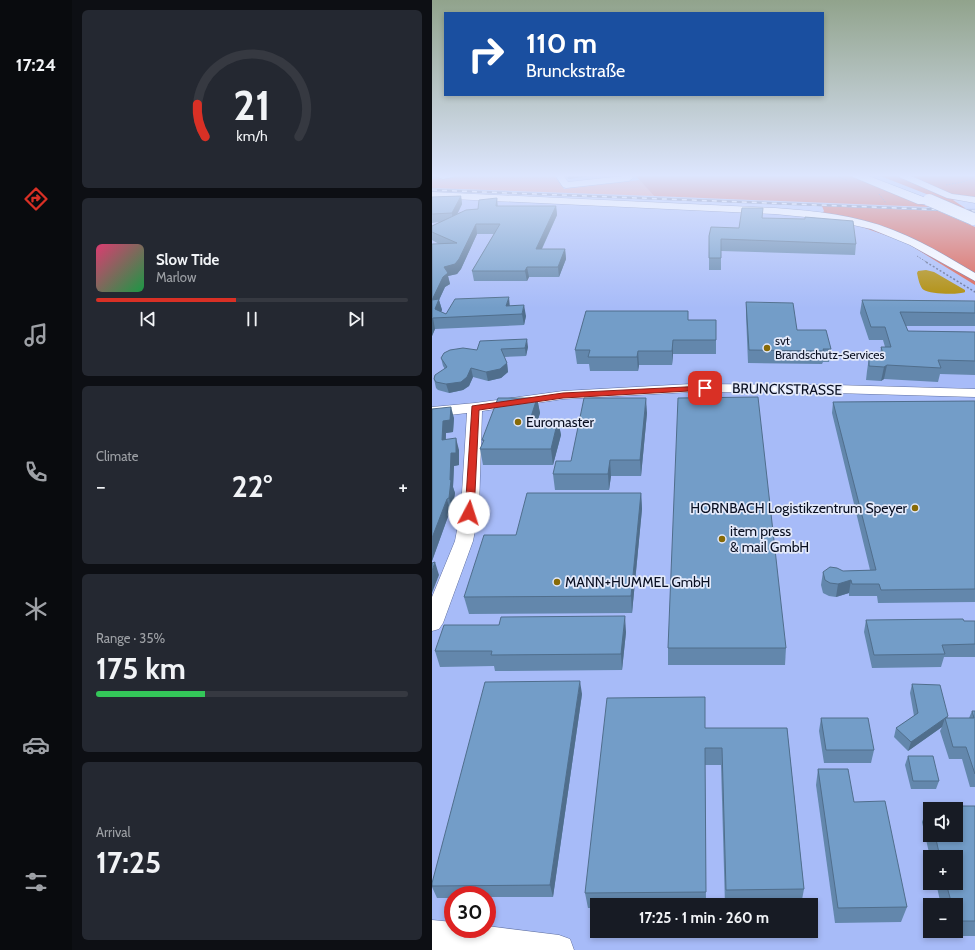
<!DOCTYPE html>
<meta charset="utf-8">
<style>
body{margin:0;font-family:Cabin,sans-serif;background:#242831;color:#f1f3f6;height:100vh;display:flex;flex-direction:column;font-size:15px;white-space:nowrap}
*{box-sizing:border-box;margin:0}
p{font-size:13px;color:#9ea1a6}
.icon{flex:none;width:22px;height:22px;fill:none;stroke:currentColor;stroke-width:2;stroke-linecap:round;stroke-linejoin:round}
.map{position:relative;flex:1;overflow:hidden}
.panel{display:flex;flex-direction:column;gap:10px;padding:10px;background:#0d0f14;width:360px}
.panel>*{flex:none}
.guide{position:absolute;left:12px;top:12px;width:380px;height:84px;border-radius:0px;box-shadow:0 2px 6px #0003;background:#1a4fa0;color:#fff;overflow:hidden}
.buttons{position:absolute;left:491px;top:802px;display:grid;gap:8px}
.buttons a{display:grid;place-items:center;width:40px;height:40px;border-radius:0px;background:#171b24;box-shadow:0 2px 6px #0003;font-size:20px}
.speed{position:absolute;left:12px;top:886px;display:flex;gap:8px;font-size:20px;font-weight:700;text-align:center}
.speed>*{display:grid;place-content:center;width:52px;height:52px;border-radius:50%;background:#171b24;box-shadow:0 2px 6px #0003;line-height:1}
.speed .limit{border:6px solid #d22;background:#fff;color:#111}
.pin{position:absolute;display:grid;place-items:center;width:34px;height:34px;color:#fff;margin:-17px;border-radius:8px;box-shadow:0 2px 6px #0006}
.me{position:absolute;width:44px;margin:-22px;rotate:5deg;stroke-linejoin:round;filter:drop-shadow(0 0 3px #0008)}
.turn{display:flex;align-items:center;gap:14px;height:84px;padding:0 16px;font-size:18px}
.turn .icon{width:52px;height:52px;stroke-width:2.5}
.turn b{display:block;font-size:28px;line-height:34px}
.big{font-size:30px;font-weight:700;line-height:1.1}
.panel .tile{flex:1;display:flex;flex-direction:column;justify-content:center;gap:6px;min-width:0;padding:0 14px;border-radius:6px;background:#242831}
.panel .dial{align-items:center;gap:0}
.dial svg{height:104px;overflow:visible;fill:none;stroke:#363941;stroke-width:7;stroke-linecap:round;text-anchor:middle}
.dial text{fill:#f1f3f6;stroke:none}
.song{display:flex;align-items:center;gap:12px}
.cover{width:48px;height:48px;border-radius:6px;background:linear-gradient(135deg,hsl(340 70% 55%),hsl(140 70% 35%))}
.played{height:4px;border-radius:2px;background:linear-gradient(90deg,#d93025 45%,#363941 45%)}
.keys{display:flex;justify-content:space-around;direction:ltr}
.heat{display:flex;justify-content:space-between;align-items:center;font-size:22px;direction:ltr}
.charge{height:6px;border-radius:3px;background:linear-gradient(90deg,#34c759 35%,#363941 0)}
.trip{position:absolute;left:158px;top:898px;width:228px;height:40px;border-radius:0px;background:#171b24;box-shadow:0 2px 6px #0003;font-weight:700;line-height:40px;text-align:center}
main{display:flex;flex:1;min-height:0}
.dock{display:flex;flex-direction:column;width:72px;justify-content:space-around;align-items:center;background:#090b0e;color:#9ea1a6}
.dock .icon{width:28px;height:28px}
.dock .active{color:#d93025}
.dock b{font-size:18px;color:#f1f3f6}
.map>svg:first-child{display:block}
</style>
<main>
<nav class="dock">
<b>17:24</b>
<svg class="icon active" aria-label="directions" viewBox="0 0 24 24"><path d="M12 3l9 9-9 9-9-9zM9 14v-3h6M13 9l2 2-2 2"/></svg>
<svg class="icon" aria-label="music" viewBox="0 0 24 24"><path d="M9 18V5l10-2v13"/><circle cx="6" cy="18" r="3"/><circle cx="16" cy="16" r="3"/></svg>
<svg class="icon" aria-label="phone" viewBox="0 0 24 24"><path d="M5 4h4l2 5-3 2q2 4 5 5l2-3 5 2v4C11 20 4 13 5 4z"/></svg>
<svg class="icon" aria-label="climate" viewBox="0 0 24 24"><path d="M12 3v18M4 7l16 10M4 17L20 7"/></svg>
<svg class="icon" aria-label="car" viewBox="0 0 24 24"><path d="M5 17H2v-5l4-1 3-4h7l3 4 3 1v5h-3M9 17h6M6 11h13"/><circle cx="7" cy="17" r="2"/><circle cx="17" cy="17" r="2"/></svg>
<svg class="icon" aria-label="filters" viewBox="0 0 24 24"><path d="M4 7h16M4 17h16"/><circle cx="9" cy="7" r="2"/><circle cx="15" cy="17" r="2"/></svg>
</nav>
<section class="panel">
<div class="tile dial"><svg viewBox="0 0 100 80">
<path d="M14 69A42 42 0 1 1 86 69"/>
<path d="M14 69A42 42 0 0 1 8 44" stroke="#d93025"/>
<text x="50" y="56" font-size="32" font-weight="700">21</text>
<text x="50" y="72" font-size="11">km/h</text>
</svg></div>
<div class="tile">
<div class="song"><i class="cover"></i><div><b>Slow Tide</b><p>Marlow</p></div></div>
<div class="played"></div>
<div class="keys"><svg class="icon" aria-label="previous" viewBox="0 0 24 24"><path d="M18 5L8 12l10 7zM5 5v14"/></svg><svg class="icon" aria-label="pause" viewBox="0 0 24 24"><path d="M8 5v14M16 5v14"/></svg><svg class="icon" aria-label="next" viewBox="0 0 24 24"><path d="M6 5l10 7-10 7zM19 5v14"/></svg></div>
</div>
<div class="tile"><p>Climate</p>
<div class="heat"><a>−</a><b class="big">22°</b><a>+</a></div>
</div>
<div class="tile"><p>Range · 35%</p><b class="big">175 km</b><div class="charge"></div></div>
<div class="tile"><p>Arrival</p><b class="big">17:25</b></div>
</section>
<div class="map">
<svg width="543" height="950" viewBox="0 0 543 950">
<rect width="100%" height="100%" fill="#b4c7fd"/>
<g fill="#a7bbf8" fill-rule="evenodd">
<polygon points="0,175 203,175 222,196 543,208 543,212 0,191"/>
<path d="M0 198 374 215 426 226 459 236 473 242 543 285V950H0ZM498 809H524V835H498ZM498 857H524V883H498ZM21 895H55V929H21ZM165 905H379V931H165ZM498 905H524V931H498Z"/>
</g>
<polygon fill="#f58271" points="23,175 122,175 132,189 208,180 222,196 0,188 0,179 20,177"/>
<g fill="#dd5c4b">
<polygon points="203,175 420,175 497,207 222,196"/>
<polygon points="446,175 543,175 543,201 521,200 533,208 530,208"/>
<polygon points="390,206 506,211 543,227 543,285 473,242 427,226 387,217 392,211"/>
</g>
<path fill="#af8a01" d="M494 270 502 272 533 290V292C527 295 497 294 492 290 488 288 486 278 485 273L486 271Z"/>
<g fill="none" stroke-linecap="round" stroke-linejoin="round">
<defs>
<g id="minor">
<polygon points="4,175 22,175 21,177 11,179 5,177"/>
<polygon points="123,175 131,175 136,182 191,176 190,175 199,175 201,178 197,181 134,188 131,187"/>
<polygon points="466,175 477,175 520,194 543,197 543,203 515,198 467,177"/>
<path d="M0 192 343 208C383 211 424 215 461 230 490 241 516 257 543 273V281L478 245 439 229 394 219 343 214 0 198Z"/>
<polygon points="259,384 403,385 543,389 543,397 403,393 259,392 131,399 50,411 47,509 41,541 11,623 7,629 0,631 0,597 23,541 29,509 35,413 0,417 0,407 43,403 131,391"/>
<polygon points="0,920 21,922 21,929 55,929 55,926 127,935 138,939 142,950 0,950"/>
</g>
<polygon id="highway" points="419,175 434,175 494,198 496,201 494,204 486,204 421,177"/>
</defs>
<use href="#minor" stroke="#6070a1" stroke-width="1"/>
<use href="#highway" stroke="#6070a1" stroke-width="1"/>
<g stroke="#606c90" stroke-width="1" stroke-dasharray="1.5 1.5" stroke-linecap="butt">
<polyline points="402,175 415,180"/>
<polyline points="514,185 531,182 543,177"/>
<polyline points="447,194 454,203"/>
<polyline points="485,256 496,263"/>
</g>
<polyline stroke="#606c90" stroke-width="1.5" stroke-dasharray="2 2" stroke-linecap="butt" points="494,262 543,292"/>
<use href="#minor" fill="#fff" fill-rule="evenodd"/>
<use href="#highway" fill="#fff" fill-rule="evenodd"/>
<defs>
<polyline id="rail" points="0,190 543,211"/>
</defs>
<use href="#rail" stroke="#5f6c90" stroke-width="2.5"/>
<use href="#rail" stroke="#e3e9fa" stroke-width="1.5" stroke-dasharray="5" stroke-linecap="butt"/>
<defs>
<polyline id="highway-bridge" points="497,200 541,219"/>
</defs>
<use href="#highway-bridge" stroke="#6070a1" stroke-width="13" stroke-linecap="butt"/>
<use href="#highway-bridge" stroke="#fff" stroke-width="12"/>
</g>
<g fill="#6387ac" fill-rule="evenodd">
<polygon points="133,175 168,175 136,179"/>
<polygon points="29,196 30,204 26,213 46,209 65,198 66,206 124,206 125,215 110,249 133,249 134,259 127,277 97,277 95,281 42,281 40,271 62,234 45,234 29,269 25,274 16,276 18,284 13,287 7,300 10,310 9,312 14,314 78,306 94,316 92,325 3,329 0,336 0,244 7,244 0,240 0,226 7,222 0,223 0,197"/>
<polygon points="331,218 424,244 423,255 289,251 289,270 277,270 277,236 307,228"/>
<polygon points="430,300 543,301 543,326 474,326 476,331 543,332 543,375 508,374 506,382 452,379 449,381 434,380 435,371 437,357 448,357 449,347 453,347 451,340 437,340 428,313"/>
<polygon points="314,302 365,330 399,349 397,362 391,362 390,364 316,363 314,315"/>
<polygon points="256,320 284,320 284,354 241,354 240,365 207,365 206,371 158,371 157,364 145,364 143,350"/>
<polygon points="96,347 94,356 72,357 75,363 76,372 69,378 56,381 41,377 37,386 31,390 17,393 6,390 4,388 2,379 13,369 11,366 9,358 45,350"/>
<polygon points="105,398 108,413 106,420 126,420 129,435 121,465 51,465 48,449 51,442 50,440"/>
<polygon points="543,401 543,602 446,603 445,596 417,596 417,593 404,597 397,596 391,593 389,585 391,572 411,571 438,570 400,413 401,402"/>
<polygon points="0,409 22,418 21,432 14,433 14,440 27,450 27,465 22,466 21,487 23,493 20,511 18,511 0,561"/>
<polygon points="215,413 209,476 179,476 177,490 123,490 121,474 139,461"/>
<polygon points="209,493 210,509 200,613 37,614 32,597 84,535"/>
<polygon points="434,620 543,621 543,657 512,657 509,667 440,668 432,632"/>
<polygon points="67,625 194,632 190,670 63,671 62,666 8,667 3,651"/>
<polygon points="236,648 354,648 353,665 236,665"/>
<polygon points="480,684 515,718 537,718 540,711 543,711 543,787 538,787 530,759 517,759 508,731 510,727 476,751 462,737 464,728 482,716 478,693"/>
<polygon points="150,694 121,897 55,897 55,895 21,895 21,898 5,898 0,887 0,883"/>
<polygon points="389,718 442,750 439,763 392,763 387,731"/>
<polygon points="273,728 355,728 372,889 369,905 293,905 289,765 273,765 274,905 165,905 165,908 156,908 153,893"/>
<polygon points="476,756 507,781 504,789 479,789 473,765"/>
<polygon points="386,769 422,802 475,907 469,922 403,923 384,785"/>
<path d="M496 806H543V936H516L515 931H524V905H509L504 883H524V857H498L490 822ZM498 809 524 835H498Z"/>
</g>
<g fill="#506e8c">
<polygon points="136,175 168,175 136,179"/>
<polygon points="29,196 30,204 21,222 20,213"/>
<polygon points="124,206 125,215 105,259 104,249"/>
<polygon points="44,224 45,234 29,269 25,274 16,276 18,284 13,287 7,300 10,310 6,317 3,310 0,300 12,267"/>
<polygon points="133,249 134,259 127,277 126,267"/>
<polygon points="95,267 97,277 95,281 93,271"/>
<polygon points="77,297 78,308 74,306"/>
<polygon points="92,305 94,316 92,325 90,314"/>
<polygon points="1,318 3,329 0,336 0,319"/>
<polygon points="95,339 96,347 94,356 93,348"/>
<polygon points="241,340 241,354 240,365 240,351"/>
<polygon points="206,351 207,365 206,371 205,357"/>
<polygon points="75,363 76,372 69,378 56,381 54,372"/>
<polygon points="455,365 452,379 449,381 452,367"/>
<polygon points="39,368 41,377 37,386 31,390 17,393 14,384"/>
<polygon points="105,398 108,413 101,435 98,420"/>
<polygon points="214,398 215,413 209,476 208,460"/>
<polygon points="19,407 22,418 21,432 14,433 13,452 10,440 11,421"/>
<polygon points="126,420 129,435 121,465 119,449"/>
<polygon points="24,438 27,450 27,465 22,466 21,487 23,493 20,511 17,498 19,453"/>
<polygon points="178,460 179,476 177,490 176,474"/>
<polygon points="209,493 210,509 200,613 199,596"/>
<polygon points="15,499 18,511 0,561 0,538"/>
<polygon points="3,562 7,575 0,593 0,571"/>
<polygon points="419,580 417,593 404,597 406,584"/>
<polygon points="193,616 194,632 190,670 189,654"/>
<polygon points="148,681 150,694 121,897 118,885"/>
<polygon points="516,716 514,722 513,718 510,727 476,751 479,742"/>
</g>
<g fill="#739dc8" stroke="#506e8c">
<polygon points="29,196 20,213 0,214 0,197"/>
<polygon points="65,198 64,206 124,206 104,249 133,249 126,267 95,267 93,271 40,271 68,224 44,224 27,259 23,264 12,267 16,273 11,277 0,300 7,299 3,309 14,314 23,299 77,297 74,306 92,305 90,314 1,318 0,319 0,244 25,243 0,232 0,226 34,210 46,209 47,200"/>
<polygon points="310,208 331,208 330,218 373,219 373,217 421,221 424,244 289,239 289,258 277,258 277,236 279,227 307,228"/>
<polygon points="430,300 543,301 543,313 468,312 476,331 543,332 543,361 506,360 509,368 455,365 452,367 437,366 437,357 452,357 449,347 459,347 453,327 439,327"/>
<polygon points="314,302 361,303 365,330 394,330 399,349 391,349 392,351 317,350"/>
<polygon points="154,311 256,311 256,320 284,320 284,340 241,340 240,351 206,351 205,357 156,357 158,350 143,350"/>
<polygon points="95,339 93,348 69,349 75,363 68,369 54,372 39,368 35,377 29,382 14,384 4,382 2,379 3,375 15,367 9,358 12,353 18,350 31,348 45,350 48,341"/>
<polygon points="326,397 354,648 236,648 246,398"/>
<polygon points="66,398 105,398 98,420 126,420 119,449 48,449 52,440 50,440"/>
<polygon points="152,398 214,398 208,460 178,460 176,474 121,474 124,461 139,461"/>
<polygon points="543,401 543,589 449,590 447,584 420,584 419,580 406,584 398,583 393,580 391,572 398,567 405,568 411,571 444,570 401,402"/>
<polygon points="19,407 18,420 11,421 10,440 24,438 24,453 19,453 18,480 19,480 17,498 15,499 0,538 0,409"/>
<polygon points="95,493 209,493 199,596 32,597 52,535 84,535"/>
<polygon points="3,562 0,571 0,563"/>
<polygon points="193,616 189,654 59,655 60,651 3,651 12,625 67,625 69,617"/>
<polygon points="531,619 532,621 543,621 543,644 510,645 513,654 442,655 434,620"/>
<polygon points="148,681 118,885 0,886 0,883 53,682"/>
<polygon points="480,684 508,685 516,716 479,742 464,728 486,713"/>
<polygon points="273,697 273,728 355,728 372,889 294,890 290,748 273,748 274,892 153,893 175,698"/>
<polygon points="540,711 543,711 543,774 534,747 521,747 513,718 542,718"/>
<polygon points="389,718 436,718 442,750 394,750"/>
<polygon points="476,756 501,756 507,781 481,781"/>
<polygon points="386,769 416,769 422,802 453,801 475,907 406,908"/>
<polygon points="496,806 543,806 543,921 524,921 524,905 520,905 514,883 524,883 524,857 508,857 503,835 524,835 524,809 498,809 498,815"/>
</g>
<linearGradient id="sky" x2="0" y2="1"><stop stop-color="#91a38c"/><stop offset="0.57" stop-color="#dde6fe"/><stop offset="1" stop-color="#dde6fe" stop-opacity="0"/></linearGradient>
<rect width="543" height="308" fill="url(#sky)"/>
<polygon fill="#d93025" stroke="#8d1f18" points="273,386 277,388 275,390 131,398 47,410 42,513 37,516 33,513 40,406 131,393"/>
<g fill="#876a07" stroke="#e3e9fa" stroke-width="1.5">
<circle cx="335" cy="348" r="4"/>
<circle cx="86" cy="422" r="4"/>
<circle cx="483" cy="508" r="4"/>
<circle cx="290" cy="539" r="4"/>
<circle cx="125" cy="582" r="4"/>
</g>
<g text-anchor="middle" stroke-width="3.5" stroke-linejoin="round" paint-order="stroke">
<g font-size="12" fill="#090f21" stroke="#e3e9fa" text-anchor="start">
<text x="343" y="345">svt<tspan x="343" dy="14">Brandschutz-Services</tspan></text>
</g>
<g font-size="14" fill="#090f21" stroke="#e3e9fa">
<text transform="translate(355 389) rotate(1)" y="5">BRUNCKSTRASSE</text>
</g>
<g font-size="14" fill="#090f21" stroke="#e3e9fa" text-anchor="start">
<text x="94" y="427">Euromaster</text>
<text x="475" y="513" text-anchor="end">HORNBACH Logistikzentrum Speyer</text>
<text x="298" y="536">item press<tspan x="298" dy="16">&amp; mail GmbH</tspan></text>
<text x="133" y="587">MANN+HUMMEL GmbH</text>
</g>
</g>
</svg>
<div class="buttons">
<a><svg class="icon" aria-label="sound" viewBox="0 0 24 24"><path d="M4 9h4l5-4v14l-5-4H4zM17 9q2 3 0 6"/></svg></a>
<a>+</a>
<a>−</a>
</div>
<div class="speed"><div class="limit">30</div></div>
<div class="pin" style="left:273px;top:388px;background:#d93025"><svg class="icon" aria-label="arrive" viewBox="0 0 24 24"><path d="M6 21V4h12l-3 4 3 4H6"/></svg></div>
<svg class="me" style="left:37px;top:513px" viewBox="-20 -20 40 40"><circle r="19" fill="#fff"/><path d="M0-13L10 11 0 6-10 11z" fill="#d93025"/></svg>
<div class="trip">17:25 · 1 min · 260 m</div>
<div class="guide">
<div class="turn"><svg class="icon" aria-label="right" viewBox="0 0 24 24"><path d="M7 20v-9h11M14 6l5 5-5 5"/></svg><div><b>110 m</b>Brunckstraße</div></div>
</div>
</div>
</main>
